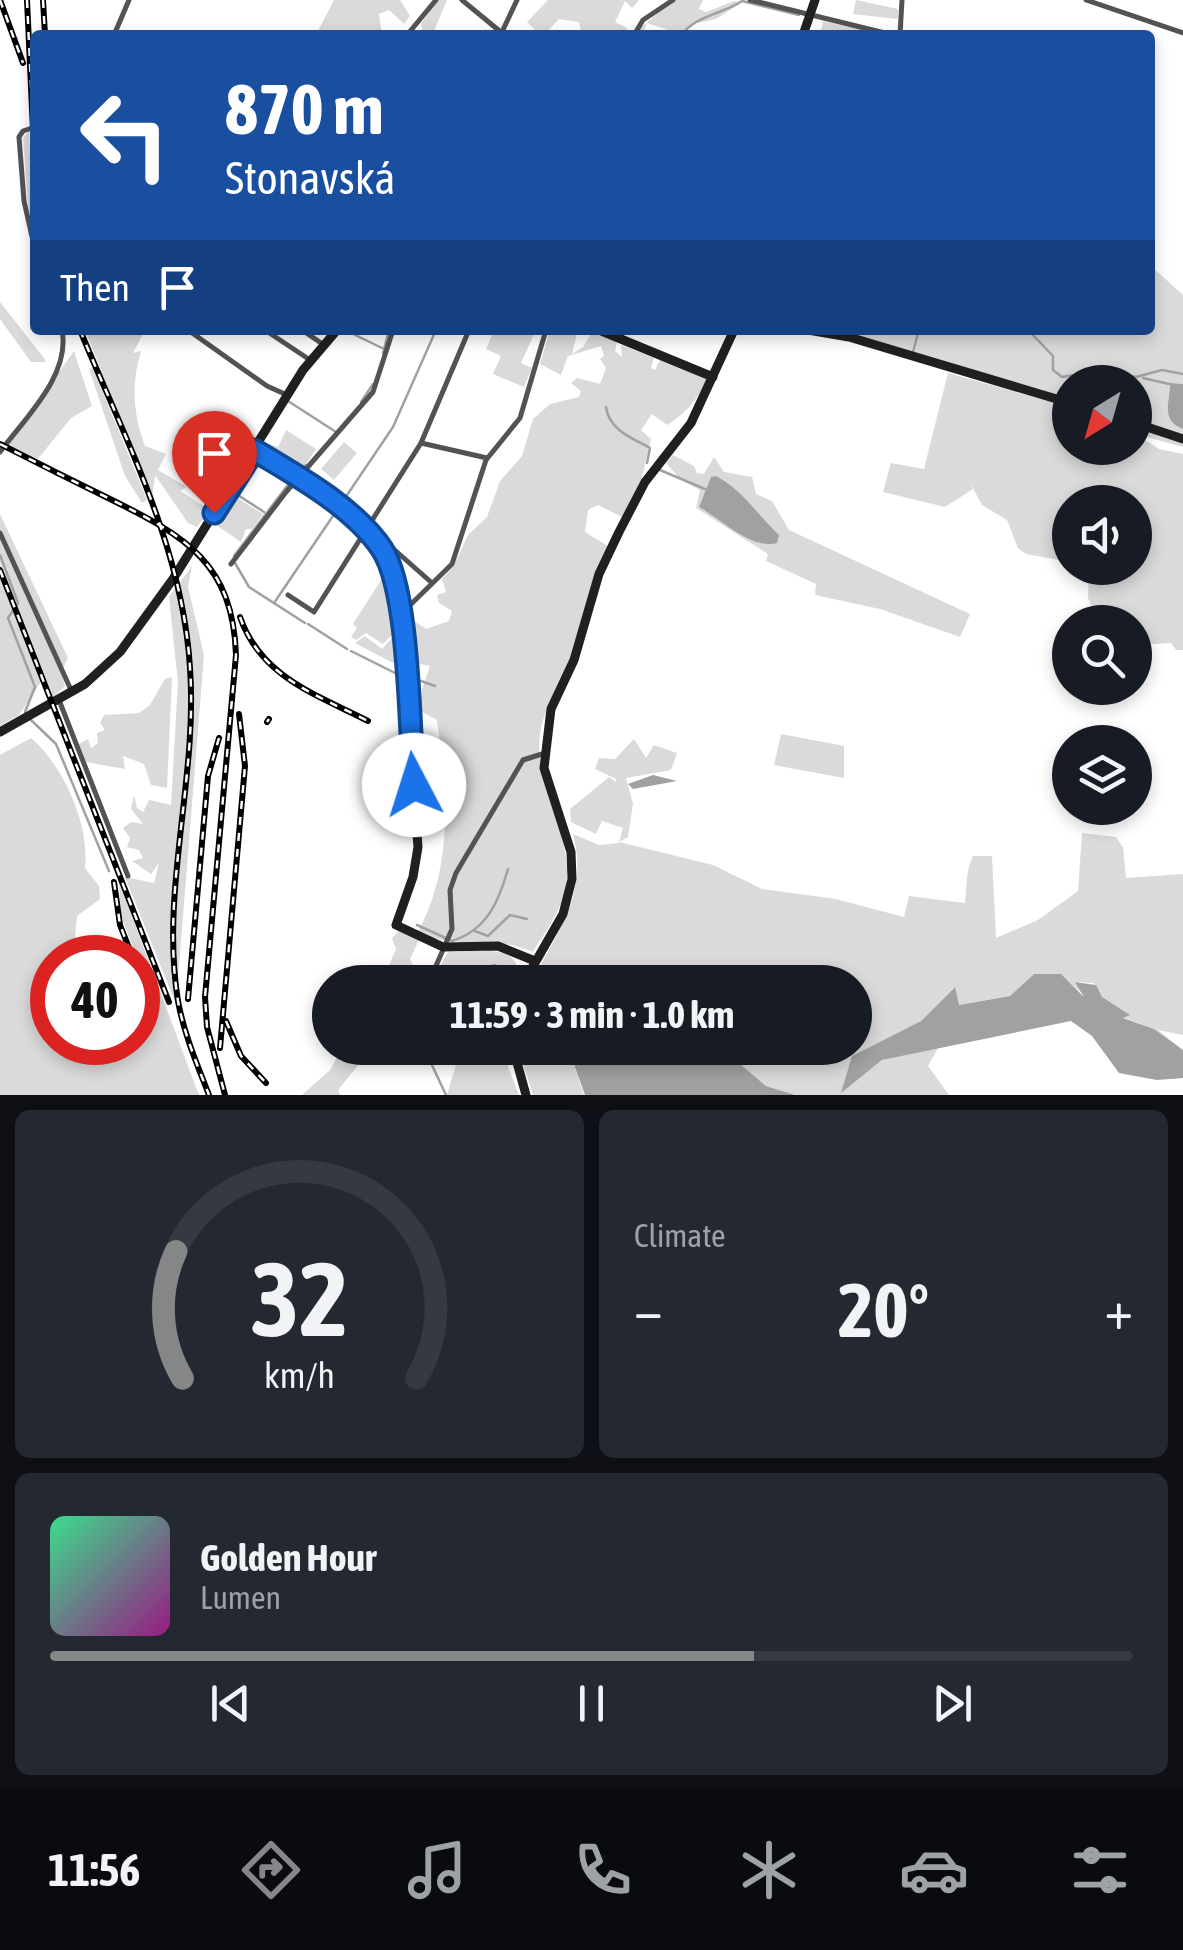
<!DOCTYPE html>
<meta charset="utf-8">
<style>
body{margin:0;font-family:"Asap Condensed",sans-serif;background:#242831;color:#f1f3f6;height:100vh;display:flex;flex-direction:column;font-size:38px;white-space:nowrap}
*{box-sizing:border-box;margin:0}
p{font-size:32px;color:#9ea1a6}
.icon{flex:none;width:55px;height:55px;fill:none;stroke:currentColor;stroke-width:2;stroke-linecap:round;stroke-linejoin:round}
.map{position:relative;height:1095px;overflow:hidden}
.panel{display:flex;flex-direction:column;gap:15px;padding:15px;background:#0d0f14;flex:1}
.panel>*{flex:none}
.banner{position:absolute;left:30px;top:30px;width:1125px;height:305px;border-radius:10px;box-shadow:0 5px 15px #0003;background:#1a4fa0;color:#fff;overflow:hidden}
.needle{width:65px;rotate:217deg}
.tools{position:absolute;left:1052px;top:365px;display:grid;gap:20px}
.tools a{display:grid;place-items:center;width:100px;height:100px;border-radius:50%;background:#171b24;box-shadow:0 5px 15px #0003;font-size:50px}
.speed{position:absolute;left:30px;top:935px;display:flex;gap:20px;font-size:50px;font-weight:700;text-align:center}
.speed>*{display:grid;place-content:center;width:130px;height:130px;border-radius:50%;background:#171b24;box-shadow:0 5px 15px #0003;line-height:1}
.speed .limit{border:15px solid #d22;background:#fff;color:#111}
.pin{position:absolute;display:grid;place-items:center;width:85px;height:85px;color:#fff;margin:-102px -42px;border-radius:50% 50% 50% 0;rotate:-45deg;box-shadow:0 0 10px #0007}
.pin .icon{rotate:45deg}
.me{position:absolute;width:110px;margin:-55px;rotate:355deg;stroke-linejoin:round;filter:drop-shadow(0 0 8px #0008)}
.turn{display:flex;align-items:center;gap:35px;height:210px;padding:0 30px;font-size:45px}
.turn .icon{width:130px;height:130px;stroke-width:2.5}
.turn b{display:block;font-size:70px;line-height:85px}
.then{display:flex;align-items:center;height:95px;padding:0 30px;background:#0003;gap:20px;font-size:38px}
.big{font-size:75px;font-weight:700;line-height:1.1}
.panel .card{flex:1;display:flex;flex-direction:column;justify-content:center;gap:15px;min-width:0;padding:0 35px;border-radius:15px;background:#242831}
.panel .dial{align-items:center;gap:0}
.dial svg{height:260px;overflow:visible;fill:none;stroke:#363941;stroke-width:7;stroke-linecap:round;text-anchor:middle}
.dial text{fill:#f1f3f6;stroke:none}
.song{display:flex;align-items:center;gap:30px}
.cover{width:120px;height:120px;border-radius:15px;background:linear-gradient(135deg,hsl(150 70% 55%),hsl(310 70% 35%))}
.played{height:10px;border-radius:5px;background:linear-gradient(90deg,#858687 65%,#363941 65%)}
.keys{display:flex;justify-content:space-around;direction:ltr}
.heat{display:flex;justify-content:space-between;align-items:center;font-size:55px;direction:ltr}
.panel .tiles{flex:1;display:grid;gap:15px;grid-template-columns:1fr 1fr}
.card:last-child{grid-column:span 2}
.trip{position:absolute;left:312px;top:965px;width:560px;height:100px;border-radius:50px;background:#171b24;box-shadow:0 5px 15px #0003;font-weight:700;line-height:100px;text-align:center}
.menu{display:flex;height:160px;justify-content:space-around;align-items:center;background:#090b0e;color:#9ea1a6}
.menu .icon{width:70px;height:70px}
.menu .current{color:#858687}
.menu b{font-size:45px;color:#f1f3f6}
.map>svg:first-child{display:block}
</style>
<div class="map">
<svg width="1183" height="1095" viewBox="0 0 1183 1095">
<rect width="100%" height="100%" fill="#fff"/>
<g fill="#dadada" fill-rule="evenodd">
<polygon points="334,0 400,0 410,16 404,24 389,10 379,14 382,35 316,35"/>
<polygon points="437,0 447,0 434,31 440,35 423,35 421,24"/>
<polygon points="548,0 639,0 632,8 625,1 615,22 627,28 625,35 582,35 579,22 559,19 544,35 533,35 535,30 527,22"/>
<polygon points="673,0 703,0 699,9 706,12 734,1 741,3 716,19 692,24 684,35 647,23 644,30 637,31"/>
<polygon points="856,0 898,9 898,19 853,14"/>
<polygon points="823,21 864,30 864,35 820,35"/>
<polygon points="29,131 35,240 29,219 23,138"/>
<path d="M1150 265 1183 295V384L1170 383C1170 402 1160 419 1183 429V436L1135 420V382H1070V401L825 330H1150Z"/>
<polygon points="0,302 44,358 46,362 31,362 0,319"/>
<path d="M85 330H145L133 353 141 351C131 384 133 413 145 446L166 454 158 470 187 487 180 491 210 510 197 527 188 523 155 475 152 499Z"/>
<polygon points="494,330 536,330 521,363 532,368 524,387 493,374 501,356 486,349"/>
<path d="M550 330H578L572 354 583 347 592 332 617 342 615 351 622 357 621 345 654 358 651 368 655 370 660 360 707 379C697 401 685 414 667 425L652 414 641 430 651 439 641 481 622 517 598 505 588 510 585 532 608 546C591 581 585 619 572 655 562 681 544 706 540 734 533 789 577 837 565 891 560 913 544 933 533 952 491 933 459 952 418 932 454 864 447 794 437 720L422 712 420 695 430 666 410 662 405 624 410 618 426 629 449 621 452 611 439 603 437 595 446 592 442 579 453 567 468 535 487 517 500 481 522 456 533 419 550 404 579 397 581 391 571 383 577 378 600 384 606 368 600 359 604 356 601 346 568 356 561 375 540 364Z"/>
<polygon points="74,351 92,406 71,418 37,460 8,445"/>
<polygon points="93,368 147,500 142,503 125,476 89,369"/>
<polygon points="948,373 1070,407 1070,448 1135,448 1135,427 1183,443 1183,447 1136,434 1159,449 1183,454 1183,650 1176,650 1171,643 1135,645 1135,622 1080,622 1085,609 1115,617 1121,607 1109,613 1092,608 1088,598 1089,573 1083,568 1135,568 1135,502 1070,502 1070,562 1026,554 1018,548 1007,520 982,505 966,475 973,489 945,507 883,492 891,463 924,469"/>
<polygon points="286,430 316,449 300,473 263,448 267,443 278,447"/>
<polygon points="344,442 357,453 334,480 321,469"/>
<polygon points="673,455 694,466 697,473 704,474 714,457 724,472 752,477 756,494 772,501 789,530 970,614 960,637 880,609 815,595 816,584 766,561 768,554 696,508 700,490 681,480 666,463"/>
<polygon points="234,496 263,514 252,529 246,529 241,542 216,525"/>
<polygon points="0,514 68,658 61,672 65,686 53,697 0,563"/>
<polygon points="192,566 188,587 204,655 176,1004 125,877 154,883 159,862 151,874 132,861 143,858 139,850 127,847 130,838 123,828 131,822 143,824 131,809 134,795 137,808 143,812 149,800 171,805 178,683 169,597"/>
<polygon points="385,574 391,585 393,634 383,644 366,633 356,640 351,637 357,628 353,624"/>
<polygon points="0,577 41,682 19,715 0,726"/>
<polygon points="396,633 399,662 395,664 355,643 365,636 382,649"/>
<polygon points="172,677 167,788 151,785 144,764 123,756 125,769 86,762 79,744 88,739 91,748 98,743 97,733 105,730 100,723 104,715 139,713 150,705 165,679"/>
<polygon points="781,734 844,746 844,778 774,765"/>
<path d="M31 738C64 766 90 826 85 868L99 886 100 899 77 916 75 938 81 957 52 958V1042H138V1000L144 1001 151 993 121 916 119 882 199 1095H0V755Z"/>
<path d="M634 739 646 758 654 745 677 753 671 770 626 778 633 804 628 837 619 842 713 865 762 889 836 899 904 917 909 896 965 903C967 888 965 872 973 856H992L996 938 1038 920 1078 891 1082 833 1116 837 1123 847 1126 878 1183 874V1035L1158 1030 1183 1050 1154 1029 1099 1008 1061 975 1034 974 1010 996 958 1005 954 987 921 1021 852 1056 863 1075 884 1059 938 1048 928 1066 949 1095H795L766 1086 721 1048H855V982H681L650 969 633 972 623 982H532C557 931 589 894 573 834L599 845 619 843 623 828 602 821 596 834 571 822 570 809 609 777 616 782V779L595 769 599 758 615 759ZM1077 982 1094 983 1101 997 1129 1015C1110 1018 1083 998 1077 982Z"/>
<polygon points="399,931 419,940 410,959 414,967 410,982 370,982 389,965 396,949 392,938"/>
<path d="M448 952C475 952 527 941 516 982H445L439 968Z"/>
<polygon points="342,1048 372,1048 338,1090 340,1095 302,1095 330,1070"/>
<polygon points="461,1048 508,1048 508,1067 519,1095 447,1095"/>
<polygon points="518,1048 568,1048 584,1095 533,1095"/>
</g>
<g fill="#a1a1a1">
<path d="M1170 383 1183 384V429C1160 420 1170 402 1170 383Z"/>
<path d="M716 476C744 491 758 516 779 535L777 543C751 550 721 519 699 507L711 477Z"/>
<polygon points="653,775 677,781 633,789 628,784"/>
<polygon points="650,969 681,982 623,982 633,972"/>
<polygon points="1034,974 1061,974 1084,997 1075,982 1096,985 1102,997 1130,1015 1123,1018 1154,1029 1183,1050 1183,1078 1157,1080 1119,1073 1092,1036 1071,1021 882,1060 841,1093 852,1056 921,1021 955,987 959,1005 1010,996"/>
<polygon points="568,1048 721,1048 766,1086 795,1095 585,1095"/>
</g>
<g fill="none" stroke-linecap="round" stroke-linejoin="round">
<g stroke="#a1a1a1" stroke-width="2.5">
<path d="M682 35C694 16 723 14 742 1L799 15"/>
<polyline points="345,330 384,349"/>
<polyline points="613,330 631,330"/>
<polyline points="1006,330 1027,333"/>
<polyline points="1031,333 1053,356 1053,370 1062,377 1097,371 1136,377 1162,370 1183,374"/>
<polyline points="913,352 919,330"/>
<polyline points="383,353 389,330"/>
<polyline points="1143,378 1169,384"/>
<polyline points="288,401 336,432"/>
<polyline points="361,402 373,384"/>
<path d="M606 407C609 430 632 438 650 448L647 463"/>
<polyline points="660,470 705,489"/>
<polyline points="300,471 306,465"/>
<polyline points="233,492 264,512"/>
<polyline points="341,504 393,427 436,330"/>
<polyline points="0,555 18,603 8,618 35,687 25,712"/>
<polyline points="234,556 290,482"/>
<polyline points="235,563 249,587 305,623"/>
<polyline points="274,603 335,513"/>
<polyline points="308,624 347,649"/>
<polyline points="351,651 399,675"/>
<polyline points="407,676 435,686"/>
<polyline points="31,720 56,744 109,871"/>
<path d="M417 925 452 941C487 930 499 901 508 869"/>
<polyline points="475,931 488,936 510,915 527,919"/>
<polyline points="439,982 495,965 510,981"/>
<polyline points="424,1048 446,1095"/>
</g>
<g stroke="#535353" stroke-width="5">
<polyline points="462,0 502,33"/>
<polyline points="750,0 893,35"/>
<polyline points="1086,0 1183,33"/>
<polyline points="502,32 517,0"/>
<polyline points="114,35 129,0"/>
<polyline points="407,35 436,0"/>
<polyline points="634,35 643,20 673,0"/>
<polyline points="900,35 902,0"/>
<polyline points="35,127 23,131 19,137 24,201 35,250"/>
<polyline points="188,330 267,386 287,395"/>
<polyline points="265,330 310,360"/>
<polyline points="302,330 324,345"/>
<polyline points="421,443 487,458"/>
<path d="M0 452C25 418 71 375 62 330"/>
<polyline points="371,529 432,583"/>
<polyline points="0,533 71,690"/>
<polyline points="231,564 286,492 373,392 393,330"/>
<polyline points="288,595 314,612 421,443 469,330"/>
<polyline points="400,615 452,564 486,460 520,418 546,330"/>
<polyline points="59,700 128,876"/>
<polyline points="429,982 452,929 450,890 456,873 523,760 542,754"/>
</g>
<g stroke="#202020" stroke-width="9">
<polyline points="803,35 815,0"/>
<polyline points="599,330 713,377"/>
<polyline points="808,330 849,337 1070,403"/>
<polyline points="1135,423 1183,439"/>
<polyline points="254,450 369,532 390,565 400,623 418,847 413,877 396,925 443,947 498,946 535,961"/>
<polyline points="0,732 85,684 120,652 173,579 303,370 337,330"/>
<polyline points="524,982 563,914 572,879 571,852 544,768 551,709 574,660 599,574 619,532 645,482 691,423 734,330"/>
<polyline points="513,1048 526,1095"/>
</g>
<defs>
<g id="rail">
<polyline points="0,0 23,63"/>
<polyline points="27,0 35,173"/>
<polyline points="43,0 45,35"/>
<path d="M80 330C125 439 183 548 190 668 198 778 160 891 178 1001 184 1034 197 1064 209 1095"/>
<path d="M0 444C37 463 73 481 110 499 185 536 233 563 236 655L205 997 207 1027 225 1095"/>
<polyline points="0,570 169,1002"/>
<path d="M240 617C261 677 315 694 368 721"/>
<polyline points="267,722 269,719"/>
<polyline points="114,882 120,925 133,958"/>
<polyline points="138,968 147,990"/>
<polyline points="188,999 208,776 219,738"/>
<polyline points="226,1021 241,1056 266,1083"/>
<polyline points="220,1048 245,766 239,714"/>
</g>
</defs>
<use href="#rail" stroke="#000" stroke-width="6"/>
<use href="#rail" stroke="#fff" stroke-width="2.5" stroke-dasharray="8" stroke-linecap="butt"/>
</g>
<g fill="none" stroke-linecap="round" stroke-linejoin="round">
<defs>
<path id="route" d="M214 513 254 450C296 475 354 507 382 549 410 592 409 728 414 785"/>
</defs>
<use href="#route" stroke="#114b97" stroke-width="25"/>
<use href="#route" stroke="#1a73e8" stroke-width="18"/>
</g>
</svg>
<div class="tools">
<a><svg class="needle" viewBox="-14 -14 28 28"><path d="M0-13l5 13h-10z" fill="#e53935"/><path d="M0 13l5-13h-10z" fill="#9ea1a6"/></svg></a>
<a><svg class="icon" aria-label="sound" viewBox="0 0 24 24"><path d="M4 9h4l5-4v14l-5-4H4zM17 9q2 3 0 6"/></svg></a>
<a><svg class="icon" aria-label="search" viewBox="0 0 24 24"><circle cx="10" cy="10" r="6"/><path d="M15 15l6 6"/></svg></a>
<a><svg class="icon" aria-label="layers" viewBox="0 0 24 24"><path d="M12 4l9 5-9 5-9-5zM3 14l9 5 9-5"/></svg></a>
</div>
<div class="speed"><div class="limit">40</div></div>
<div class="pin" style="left:214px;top:513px;background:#d93025"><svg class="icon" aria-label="arrive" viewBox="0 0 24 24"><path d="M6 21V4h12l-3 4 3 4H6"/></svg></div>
<svg class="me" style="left:414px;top:785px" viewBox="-20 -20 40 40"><circle r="19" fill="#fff"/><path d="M0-13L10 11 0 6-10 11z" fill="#1a73e8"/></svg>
<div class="trip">11:59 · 3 min · 1.0 km</div>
<div class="banner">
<div class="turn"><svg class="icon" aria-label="left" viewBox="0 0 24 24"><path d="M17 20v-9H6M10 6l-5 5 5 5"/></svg><div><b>870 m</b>Stonavská</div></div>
<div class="then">Then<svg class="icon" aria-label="arrive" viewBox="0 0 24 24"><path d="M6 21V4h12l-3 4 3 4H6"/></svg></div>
</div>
</div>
<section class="panel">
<div class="tiles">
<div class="card dial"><svg viewBox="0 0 100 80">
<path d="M14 69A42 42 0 1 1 86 69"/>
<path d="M14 69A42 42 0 0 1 12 30" stroke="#858687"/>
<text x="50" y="56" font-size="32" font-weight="700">32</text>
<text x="50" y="72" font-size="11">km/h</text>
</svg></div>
<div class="card"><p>Climate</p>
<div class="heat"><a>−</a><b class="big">20°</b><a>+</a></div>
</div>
<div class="card">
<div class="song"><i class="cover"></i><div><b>Golden Hour</b><p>Lumen</p></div></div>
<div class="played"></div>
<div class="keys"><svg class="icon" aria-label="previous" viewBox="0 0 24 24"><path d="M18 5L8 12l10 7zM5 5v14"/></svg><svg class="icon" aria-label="pause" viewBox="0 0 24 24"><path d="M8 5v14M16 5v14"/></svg><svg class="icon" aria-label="next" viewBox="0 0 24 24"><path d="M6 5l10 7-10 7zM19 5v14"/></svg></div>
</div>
</div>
</section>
<nav class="menu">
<b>11:56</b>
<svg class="icon current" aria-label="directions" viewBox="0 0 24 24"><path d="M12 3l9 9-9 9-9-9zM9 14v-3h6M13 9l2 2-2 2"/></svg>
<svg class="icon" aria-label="music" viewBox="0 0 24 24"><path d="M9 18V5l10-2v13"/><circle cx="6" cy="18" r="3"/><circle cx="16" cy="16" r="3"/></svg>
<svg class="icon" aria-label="phone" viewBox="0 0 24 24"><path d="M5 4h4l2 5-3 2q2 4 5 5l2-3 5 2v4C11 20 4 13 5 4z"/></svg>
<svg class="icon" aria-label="climate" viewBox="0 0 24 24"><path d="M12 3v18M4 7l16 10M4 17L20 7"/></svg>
<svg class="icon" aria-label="car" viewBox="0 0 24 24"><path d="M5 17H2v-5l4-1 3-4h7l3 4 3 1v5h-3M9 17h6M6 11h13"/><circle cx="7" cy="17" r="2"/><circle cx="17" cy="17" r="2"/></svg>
<svg class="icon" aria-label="filters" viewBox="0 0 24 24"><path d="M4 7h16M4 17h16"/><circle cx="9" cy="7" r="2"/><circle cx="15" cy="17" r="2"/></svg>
</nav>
